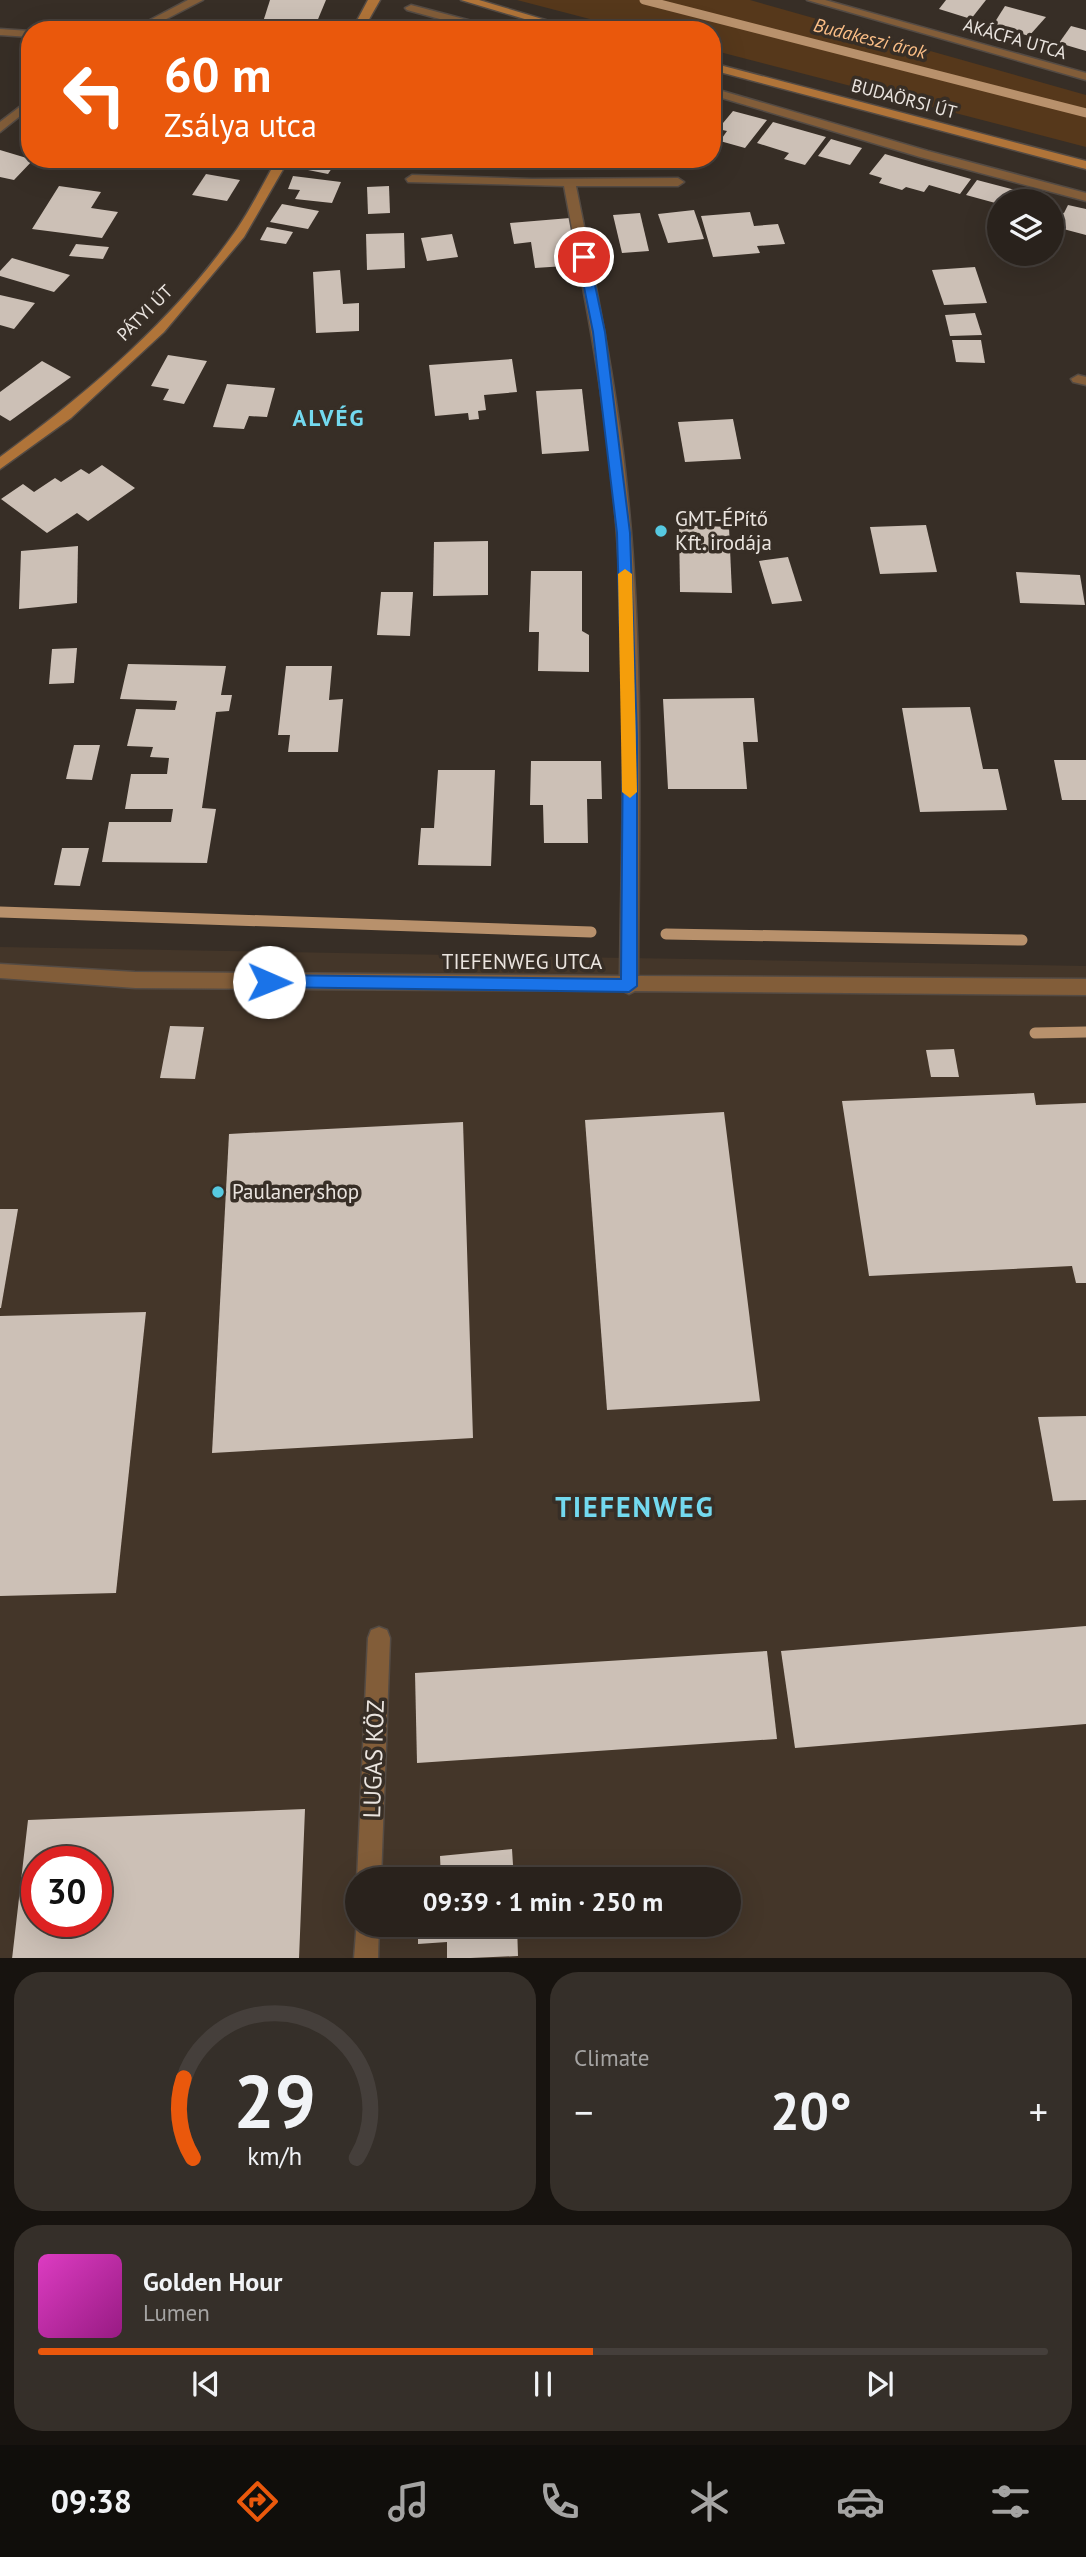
<!DOCTYPE html>
<meta charset="utf-8">
<style>
body{margin:0;font-family:"PT Sans",sans-serif;background:#352f29;color:#f1f3f6;height:100vh;display:flex;flex-direction:column;font-size:26px;white-space:nowrap}
*{box-sizing:border-box;margin:0}
p{font-size:23px;color:#a5a4a3}
.icon{flex:none;width:38px;height:38px;fill:none;stroke:currentColor;stroke-width:2;stroke-linecap:round;stroke-linejoin:round}
.map{position:relative;height:1958px;overflow:hidden}
.side{display:flex;flex-direction:column;gap:14px;padding:14px;background:#17130f;flex:1}
.side>*{flex:none}
.hud{position:absolute;left:21px;top:21px;width:700px;height:147px;border-radius:28px;box-shadow:0 7px 28px #0002,0 0 0 2px #453f3b;background:#ea580c;color:#fff;overflow:hidden}
.buttons{position:absolute;left:987px;top:189px;display:grid;gap:14px}
.buttons a{display:grid;place-items:center;width:77px;height:77px;border-radius:50%;background:#29221c;box-shadow:0 7px 28px #0002,0 0 0 2px #453f3b;font-size:35px}
.speed{position:absolute;left:21px;top:1846px;display:flex;gap:14px;font-size:35px;font-weight:700;text-align:center}
.speed>*{display:grid;place-content:center;width:91px;height:91px;border-radius:50%;background:#29221c;box-shadow:0 7px 28px #0002,0 0 0 2px #453f3b;line-height:1}
.speed .limit{border:10px solid #d22;background:#fff;color:#111}
.pin{position:absolute;display:grid;place-items:center;width:60px;height:60px;color:#fff;margin:-30px;border:4px solid #fff;border-radius:50%;box-shadow:0 2px 7px #0007}
.me{position:absolute;width:77px;margin:-38px;rotate:91deg;stroke-linejoin:round;filter:drop-shadow(0 0 5px #0008)}
.turn{display:flex;align-items:center;gap:24px;height:147px;padding:0 28px;font-size:32px}
.turn .icon{width:91px;height:91px;stroke-width:2.5}
.turn b{display:block;font-size:49px;line-height:60px}
.big{font-size:52px;font-weight:600;line-height:1.1}
.side .card{flex:1;display:flex;flex-direction:column;justify-content:center;gap:10px;min-width:0;padding:0 24px;border-radius:28px;background:#352f29}
.side .dial{align-items:center;gap:0}
.dial svg{height:182px;overflow:visible;fill:none;stroke:#453f3b;stroke-width:7;stroke-linecap:round;text-anchor:middle}
.dial text{fill:#f1f3f6;stroke:none}
.song{display:flex;align-items:center;gap:21px}
.cover{width:84px;height:84px;border-radius:10px;background:linear-gradient(135deg,hsl(310 70% 55%),hsl(310 70% 35%))}
.played{height:7px;border-radius:4px;background:linear-gradient(90deg,#ea580c 55%,#453f3b 55%)}
.keys{display:flex;justify-content:space-around;direction:ltr}
.heat{display:flex;justify-content:space-between;align-items:center;font-size:38px;direction:ltr}
.side .tiles{flex:1;display:grid;gap:14px;grid-template-columns:1fr 1fr}
.card:last-child{grid-column:span 2}
.trip{position:absolute;left:345px;top:1867px;width:396px;height:70px;border-radius:35px;background:#29221c;box-shadow:0 7px 28px #0002,0 0 0 2px #453f3b;font-weight:600;line-height:70px;text-align:center}
.dock{display:flex;height:112px;justify-content:space-around;align-items:center;background:#100e0b;color:#a5a4a3}
.dock .icon{width:49px;height:49px}
.dock .current{color:#ea580c}
.dock b{font-size:32px;color:#f1f3f6}
.map>svg:first-child{display:block}
</style>
<div class="map">
<svg width="1086" height="1959" viewBox="0 0 1086 1959">
<rect width="100%" height="100%" fill="#372e26"/>
<path fill="#443629" fill-rule="evenodd" d="M0 947 1086 966V1958L0 1959ZM37 1862H96V1922H37ZM357 1880H728V1925H357Z"/>
<polygon fill="#56381b" points="517,0 750,0 1086,95 1086,147 712,50 712,30 632,30"/>
<g fill="none" stroke-linecap="round" stroke-linejoin="round">
<polyline stroke="#b8916c" stroke-width="9" points="644,0 1086,113"/>
<g stroke="#b8916c" stroke-width="11">
<polyline points="0,912 591,932"/>
<polyline points="666,934 1022,940"/>
<polyline points="1035,1033 1086,1032"/>
</g>
</g>
<g fill="#ccc0b6" fill-rule="evenodd">
<polygon points="270,0 326,0 316,24 263,22"/>
<polygon points="946,0 986,0 971,19 939,9"/>
<polygon points="1005,6 1046,17 1029,36 993,25"/>
<polygon points="1071,26 1086,30 1086,51 1059,43"/>
<polygon points="733,111 767,120 745,148 720,141 727,131 718,129"/>
<polygon points="773,122 826,137 805,165 784,159 789,153 757,143"/>
<polygon points="831,139 862,148 850,165 818,156"/>
<polygon points="0,150 30,159 34,159 14,180 0,177"/>
<polygon points="885,154 922,165 971,179 960,194 929,185 924,192 906,187 902,190 879,183 882,178 869,174"/>
<polygon points="309,159 343,159 341,163 336,162 328,174 303,169"/>
<polygon points="206,174 240,180 227,201 192,195"/>
<polygon points="293,176 341,182 332,203 295,199 300,190 288,189"/>
<polygon points="977,180 1030,194 1026,201 999,201 999,204 966,195"/>
<polygon points="59,186 101,192 91,208 118,212 102,238 32,229"/>
<polygon points="389,186 390,213 368,214 367,187"/>
<polygon points="282,204 319,211 308,229 270,222"/>
<polygon points="1068,205 1086,209 1086,235 1052,226 1052,210 1064,213"/>
<polygon points="694,210 704,239 668,243 658,214"/>
<polygon points="750,212 754,226 778,224 785,244 757,246 760,253 713,257 701,216"/>
<polygon points="640,213 649,251 622,253 613,215"/>
<polygon points="570,218 580,265 535,268 531,242 514,244 510,223"/>
<polygon points="267,227 293,232 286,244 260,240"/>
<polygon points="404,233 405,268 367,270 366,234"/>
<polygon points="452,234 458,257 427,261 421,238"/>
<polygon points="76,244 109,247 103,259 69,256"/>
<polygon points="12,258 70,275 54,292 0,276 0,271"/>
<polygon points="975,267 987,303 944,305 932,270"/>
<polygon points="340,270 343,304 359,303 359,331 316,333 313,272"/>
<polygon points="0,295 35,303 14,329 0,325"/>
<polygon points="975,313 982,335 950,336 945,315"/>
<polygon points="952,340 981,340 985,363 956,362"/>
<polygon points="168,355 207,361 184,404 163,400 169,389 151,386"/>
<polygon points="512,359 517,392 484,395 486,410 478,411 479,419 469,420 468,413 435,416 429,365"/>
<polygon points="42,361 71,377 10,421 0,415 0,392"/>
<polygon points="227,384 275,388 267,417 249,416 244,429 213,427"/>
<polygon points="582,389 589,451 542,454 536,391"/>
<polygon points="733,419 741,459 685,462 678,422"/>
<polygon points="102,465 135,488 88,521 77,513 47,533 1,499 23,484 34,492 55,478 61,482 81,469 89,474"/>
<polygon points="679,525 729,527 732,593 680,592"/>
<polygon points="926,525 937,572 880,574 870,527"/>
<polygon points="488,541 488,595 433,596 434,542"/>
<polygon points="78,546 77,603 19,609 21,551"/>
<polygon points="788,557 802,601 772,604 759,561"/>
<polygon points="531,571 582,571 582,631 589,635 589,672 538,671 539,632 529,632"/>
<polygon points="1016,572 1080,575 1085,605 1020,603"/>
<polygon points="381,592 413,592 410,636 377,635"/>
<polygon points="77,648 74,683 49,684 52,649"/>
<polygon points="128,664 226,666 221,695 232,695 229,711 216,712 202,808 216,809 207,863 102,862 109,822 171,822 173,809 125,809 131,774 167,774 169,758 150,757 153,747 127,746 136,709 175,710 177,701 120,699"/>
<polygon points="286,666 332,666 329,700 343,699 338,752 288,752 290,735 278,735"/>
<polygon points="754,698 758,742 743,742 747,789 668,789 663,699"/>
<polygon points="970,707 983,769 998,769 1007,810 920,812 902,708"/>
<polygon points="74,745 100,745 92,780 66,779"/>
<polygon points="1054,760 1086,760 1086,800 1062,800"/>
<polygon points="531,761 601,761 602,799 587,799 588,843 544,843 543,805 530,805"/>
<polygon points="438,770 495,770 491,866 418,865 421,828 434,828"/>
<polygon points="62,848 89,848 80,886 54,885"/>
<polygon points="170,1026 204,1027 195,1079 160,1078"/>
<polygon points="954,1049 959,1077 931,1077 926,1050"/>
<polygon points="1034,1093 1036,1105 1086,1103 1086,1283 1076,1283 1072,1266 869,1276 842,1101"/>
<polygon points="724,1112 760,1401 607,1410 585,1120"/>
<polygon points="463,1122 473,1438 212,1453 229,1134"/>
<polygon points="0,1209 18,1209 1,1308 0,1308"/>
<polygon points="146,1312 116,1593 0,1596 0,1316"/>
<polygon points="1086,1416 1086,1500 1053,1501 1038,1417"/>
<polygon points="1086,1626 1086,1724 795,1748 781,1651"/>
<polygon points="767,1651 777,1739 417,1763 415,1673"/>
<path d="M305 1809 299 1959H12L28 1820ZM37 1862H96V1922H37Z"/>
<polygon points="512,1849 514,1880 441,1880 440,1856"/>
<polygon points="418,1925 517,1925 518,1956 447,1959 447,1942 418,1944"/>
</g>
<g fill="none" stroke-linecap="round" stroke-linejoin="round">
<defs>
<g id="lane">
<polygon points="411,5 498,28 499,30 480,30 407,10 405,8"/>
<polygon points="712,88 928,151 1086,193 1086,201 920,157 712,95"/>
<polygon points="1078,375 1086,377 1086,385 1073,382 1071,379"/>
</g>
<g id="street">
<polygon points="188,0 203,0 145,30 131,30"/>
<polygon points="807,0 825,0 1086,73 1086,80"/>
<polygon points="0,29 30,31 30,37 0,35"/>
<polygon points="30,99 30,108 0,132 0,122"/>
<path d="M412 175 532 179 678 178 684 182 678 186H576C596 287 617 387 627 489 644 651 639 814 638 976L1086 979V995L635 991 629 994 623 991 135 988 0 978V964L135 972 620 976C622 814 629 651 613 489 603 387 583 287 564 186L408 182 406 179Z"/>
<polygon points="379,1627 387,1630 390,1638 381,1880 357,1880 368,1638 371,1630"/>
<polygon points="357,1920 357,1925 379,1925 378,1959 354,1959"/>
</g>
<g id="secondary">
<polygon points="368,0 380,0 363,30 352,30"/>
<polygon points="461,0 479,0 579,30 561,30"/>
<polygon points="712,63 1086,161 1086,169 712,70"/>
<path d="M277 159H289L244 237 164 332 71 418 0 469V457C88 393 175 319 237 229 252 207 264 182 277 159Z"/>
</g>
</defs>
<use href="#lane" stroke="#544b44" stroke-width="3"/>
<use href="#street" stroke="#544b44" stroke-width="3"/>
<use href="#secondary" stroke="#544b44" stroke-width="3"/>
<use href="#lane" fill="#825d39" fill-rule="evenodd"/>
<use href="#street" fill="#825d39" fill-rule="evenodd"/>
<use href="#secondary" fill="#b07439" fill-rule="evenodd"/>
</g>
<polygon fill="#1a73e8" stroke="#114b97" stroke-width="2" points="584,254 589,257 605,332 630,533 637,737 637,986 629,992 263,987 263,977 269,975 621,979 623,737 617,533 593,332 578,257"/>
<polygon fill="#f59e0b" points="625,569 632,574 637,792 630,798 622,792 618,574"/>
<g fill="#56c9e1" stroke="#372e26" stroke-width="2.5">
<circle cx="661" cy="531" r="7"/>
<circle cx="218" cy="1192" r="7"/>
</g>
<g text-anchor="middle" stroke-width="7" stroke-linejoin="round" paint-order="stroke">
<g font-size="18" fill="#eae4df" stroke="#372e26">
<text transform="translate(1015 39) rotate(16)" y="6">AKÁCFA UTCA</text>
<text transform="translate(904 99) rotate(15)" y="6">BUDAÖRSI ÚT</text>
<text transform="translate(145 313) rotate(-45)" y="6">PÁTYI ÚT</text>
</g>
<g font-size="19" font-style="italic" fill="#fcbf87" stroke="#372e26">
<text transform="translate(870 38) rotate(14)" y="7">Budakeszi árok</text>
</g>
<g font-size="21" fill="#eae4df" stroke="#372e26" text-anchor="start">
<text x="675" y="526">GMT-ÉPítő<tspan x="675" dy="24">Kft. irodája</tspan></text>
<text x="232" y="1199">Paulaner shop</text>
</g>
<g font-size="21" fill="#eae4df" stroke="#372e26">
<text x="522" y="969">TIEFENWEG UTCA</text>
</g>
<g font-size="23" font-weight="bold" letter-spacing="2" fill="#73d9ef" stroke="#372e26">
<text x="329" y="426">ALVÉG</text>
</g>
<g font-size="24" fill="#eae4df" stroke="#372e26">
<text transform="translate(374 1759) rotate(-88)" y="8">LUGAS KÖZ</text>
</g>
<g font-size="28" font-weight="bold" letter-spacing="2" fill="#73d9ef" stroke="#372e26">
<text x="635" y="1517">TIEFENWEG</text>
</g>
</g>
</svg>
<div class="buttons">
<a><svg class="icon" aria-label="layers" viewBox="0 0 24 24"><path d="M12 4l9 5-9 5-9-5zM3 14l9 5 9-5"/></svg></a>
</div>
<div class="speed"><div class="limit">30</div></div>
<div class="pin" style="left:584px;top:257px;background:#d93025"><svg class="icon" aria-label="arrive" viewBox="0 0 24 24"><path d="M6 21V4h12l-3 4 3 4H6"/></svg></div>
<svg class="me" style="left:269px;top:982px" viewBox="-20 -20 40 40"><circle r="19" fill="#fff"/><path d="M0-13L10 11 0 6-10 11z" fill="#1a73e8"/></svg>
<div class="trip">09:39 · 1 min · 250 m</div>
<div class="hud">
<div class="turn"><svg class="icon" aria-label="left" viewBox="0 0 24 24"><path d="M17 20v-9H6M10 6l-5 5 5 5"/></svg><div><b>60 m</b>Zsálya utca</div></div>
</div>
</div>
<section class="side">
<div class="tiles">
<div class="card dial"><svg viewBox="0 0 100 80">
<path d="M14 69A42 42 0 1 1 86 69"/>
<path d="M14 69A42 42 0 0 1 10 34" stroke="#ea580c"/>
<text x="50" y="56" font-size="32" font-weight="700">29</text>
<text x="50" y="72" font-size="11">km/h</text>
</svg></div>
<div class="card"><p>Climate</p>
<div class="heat"><a>−</a><b class="big">20°</b><a>+</a></div>
</div>
<div class="card">
<div class="song"><i class="cover"></i><div><b>Golden Hour</b><p>Lumen</p></div></div>
<div class="played"></div>
<div class="keys"><svg class="icon" aria-label="previous" viewBox="0 0 24 24"><path d="M18 5L8 12l10 7zM5 5v14"/></svg><svg class="icon" aria-label="pause" viewBox="0 0 24 24"><path d="M8 5v14M16 5v14"/></svg><svg class="icon" aria-label="next" viewBox="0 0 24 24"><path d="M6 5l10 7-10 7zM19 5v14"/></svg></div>
</div>
</div>
</section>
<nav class="dock">
<b>09:38</b>
<svg class="icon current" aria-label="directions" viewBox="0 0 24 24"><path d="M12 3l9 9-9 9-9-9zM9 14v-3h6M13 9l2 2-2 2"/></svg>
<svg class="icon" aria-label="music" viewBox="0 0 24 24"><path d="M9 18V5l10-2v13"/><circle cx="6" cy="18" r="3"/><circle cx="16" cy="16" r="3"/></svg>
<svg class="icon" aria-label="phone" viewBox="0 0 24 24"><path d="M5 4h4l2 5-3 2q2 4 5 5l2-3 5 2v4C11 20 4 13 5 4z"/></svg>
<svg class="icon" aria-label="climate" viewBox="0 0 24 24"><path d="M12 3v18M4 7l16 10M4 17L20 7"/></svg>
<svg class="icon" aria-label="car" viewBox="0 0 24 24"><path d="M5 17H2v-5l4-1 3-4h7l3 4 3 1v5h-3M9 17h6M6 11h13"/><circle cx="7" cy="17" r="2"/><circle cx="17" cy="17" r="2"/></svg>
<svg class="icon" aria-label="filters" viewBox="0 0 24 24"><path d="M4 7h16M4 17h16"/><circle cx="9" cy="7" r="2"/><circle cx="15" cy="17" r="2"/></svg>
</nav>
